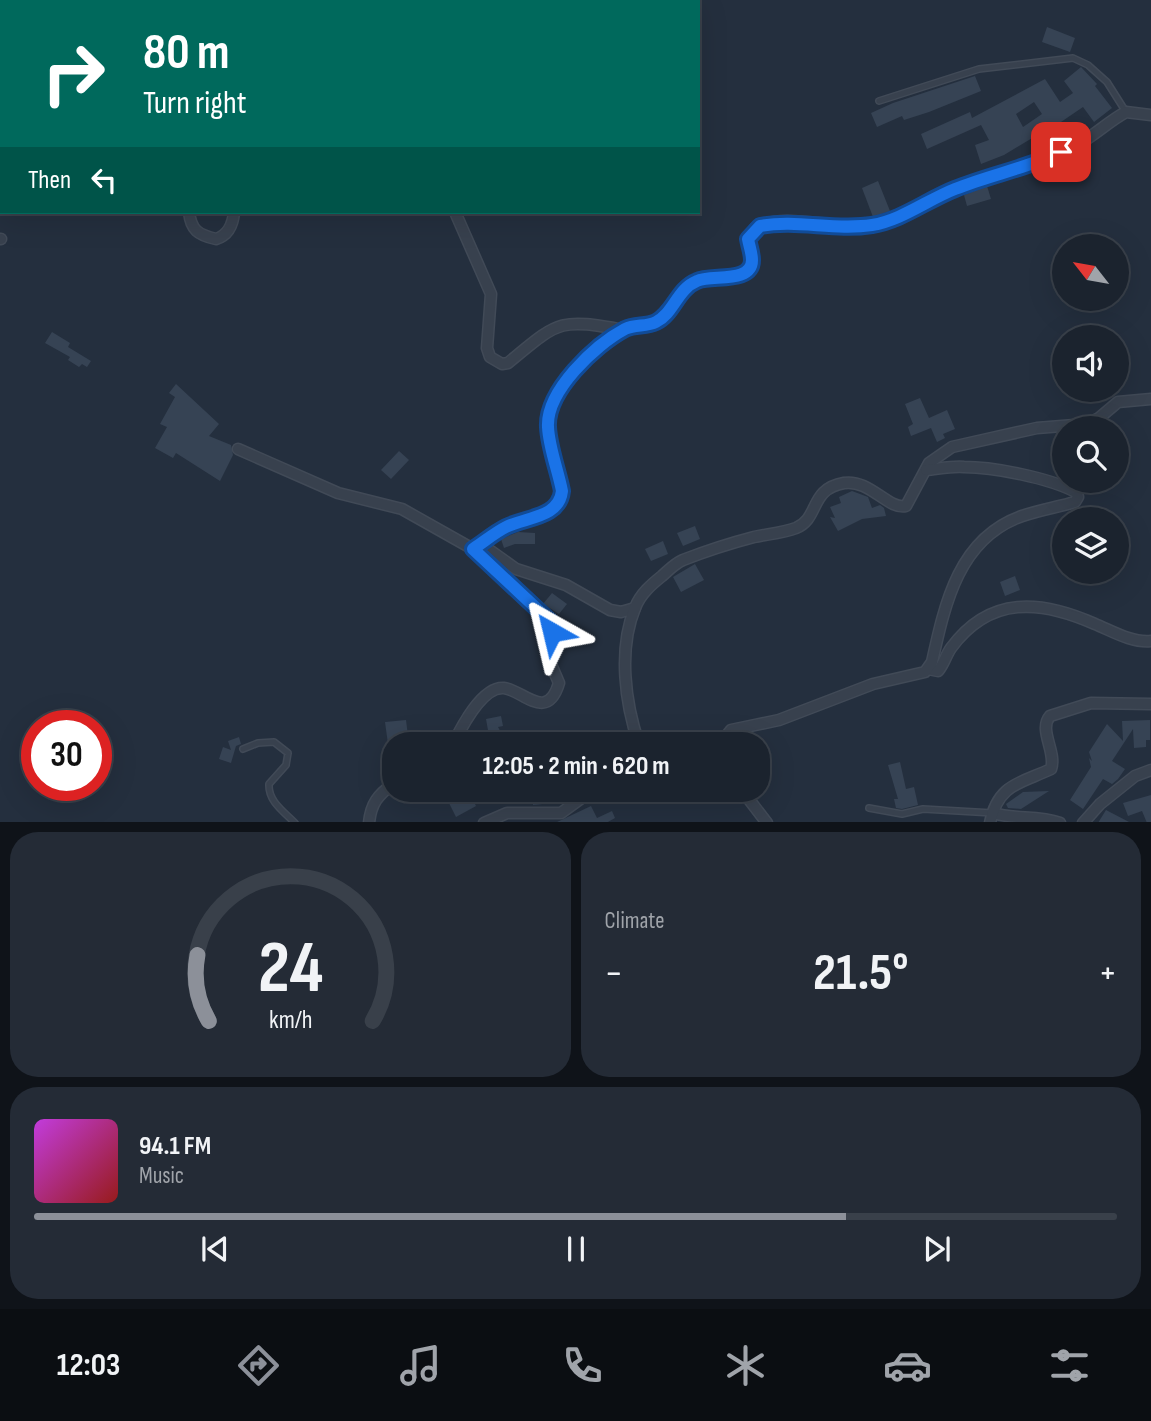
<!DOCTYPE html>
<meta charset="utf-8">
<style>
body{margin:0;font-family:"Sofia Sans Condensed",sans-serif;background:#242b36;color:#f1f3f6;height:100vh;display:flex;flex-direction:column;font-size:26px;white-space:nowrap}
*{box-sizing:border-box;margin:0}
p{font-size:23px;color:#a0a4aa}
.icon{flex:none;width:38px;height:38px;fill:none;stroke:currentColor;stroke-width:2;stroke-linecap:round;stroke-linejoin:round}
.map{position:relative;height:822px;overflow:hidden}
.drawer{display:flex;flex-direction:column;gap:10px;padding:10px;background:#0f1319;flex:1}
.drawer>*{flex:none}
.guide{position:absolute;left:0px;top:0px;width:700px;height:214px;box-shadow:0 7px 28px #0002,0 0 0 2px #39404a;background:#00695c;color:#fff;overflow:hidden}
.needle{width:46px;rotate:301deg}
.fabs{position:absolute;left:1052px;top:234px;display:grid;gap:14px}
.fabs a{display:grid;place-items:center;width:77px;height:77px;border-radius:50%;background:#1b232e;box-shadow:0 7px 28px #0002,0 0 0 2px #39404a;font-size:35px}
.speed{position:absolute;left:21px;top:710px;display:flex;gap:14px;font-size:35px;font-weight:700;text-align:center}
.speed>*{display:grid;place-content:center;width:91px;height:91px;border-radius:50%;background:#1b232e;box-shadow:0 7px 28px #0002,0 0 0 2px #39404a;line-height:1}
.speed .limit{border:10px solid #d22;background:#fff;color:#111}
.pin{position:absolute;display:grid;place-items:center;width:60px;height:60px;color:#fff;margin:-30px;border-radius:14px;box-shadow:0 4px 10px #0006}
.me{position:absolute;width:77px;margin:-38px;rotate:323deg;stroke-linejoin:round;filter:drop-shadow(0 0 5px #0008)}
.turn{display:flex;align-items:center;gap:24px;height:147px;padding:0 28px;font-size:32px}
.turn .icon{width:91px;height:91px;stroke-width:2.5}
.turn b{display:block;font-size:49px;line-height:60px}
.then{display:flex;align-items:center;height:66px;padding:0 28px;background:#0003;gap:14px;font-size:26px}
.big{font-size:52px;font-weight:700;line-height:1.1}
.drawer .card{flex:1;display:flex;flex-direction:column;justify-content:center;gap:10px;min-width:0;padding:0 24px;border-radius:28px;background:#242b36}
.drawer .dial{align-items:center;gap:0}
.dial svg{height:182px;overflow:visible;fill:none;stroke:#39404a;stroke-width:7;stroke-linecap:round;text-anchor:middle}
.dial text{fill:#f1f3f6;stroke:none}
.song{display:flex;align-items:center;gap:21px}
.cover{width:84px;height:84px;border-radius:10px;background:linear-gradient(135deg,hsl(290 70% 55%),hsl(0 70% 35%))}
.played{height:7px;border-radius:4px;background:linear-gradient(90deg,#8c9099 75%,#39404a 75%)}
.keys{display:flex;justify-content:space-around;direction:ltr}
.heat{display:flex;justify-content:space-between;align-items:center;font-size:38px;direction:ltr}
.drawer .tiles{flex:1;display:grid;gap:10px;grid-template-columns:1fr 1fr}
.card:last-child{grid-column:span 2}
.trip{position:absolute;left:382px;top:732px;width:388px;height:70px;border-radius:28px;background:#1b232e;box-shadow:0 7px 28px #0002,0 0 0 2px #39404a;font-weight:700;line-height:70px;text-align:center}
.menu{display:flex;height:112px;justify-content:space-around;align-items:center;background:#0b0e12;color:#a0a4aa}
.menu .icon{width:49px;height:49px}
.menu .selected{color:#8c9099}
.menu b{font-size:32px;color:#f1f3f6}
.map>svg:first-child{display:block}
</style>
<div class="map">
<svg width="1151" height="823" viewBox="0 0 1151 823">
<rect width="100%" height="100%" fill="#242f3e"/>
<g fill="#364354" fill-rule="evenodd">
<polygon points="1047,27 1075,38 1070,52 1042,42"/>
<path d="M1081 67 1097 84 1095 86 1112 108 1094 122 1083 107 1036 139 1034 137 1004 155 981 164 975 145 989 140 981 125 927 149 921 134 970 112 972 118 1045 79 1060 102 1073 93 1064 81ZM1034 102 1042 114 1023 127 1016 114Z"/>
<polygon points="975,76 981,91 929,112 904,120 902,116 877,127 871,113 893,103"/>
<polygon points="1087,149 1091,162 1070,169 1067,159"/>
<polygon points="878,181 890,211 873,217 862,188"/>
<polygon points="987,186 991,199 967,206 964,195"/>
<polygon points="52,332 70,343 68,347 91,361 87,367 82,364 79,367 68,360 70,357 45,343"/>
<polygon points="176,384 219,424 209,436 231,445 233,455 220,481 176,453 173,458 155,448 167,427 160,424 175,397 169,393"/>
<polygon points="920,398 929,418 947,410 955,429 943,434 945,438 937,442 931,428 911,436 908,427 913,424 905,404"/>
<polygon points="399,451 409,460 391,479 381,470"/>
<polygon points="852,491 868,497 872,508 880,505 884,508 886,516 862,519 838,531 830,517 835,518 830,507 841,503 839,497"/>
<polygon points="695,526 700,539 683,546 677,533"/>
<polygon points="518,532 535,533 535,544 515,544 504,548 501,539"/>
<polygon points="663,541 668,554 651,561 645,549"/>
<polygon points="695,564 704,580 681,592 673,577"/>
<polygon points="1015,576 1020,590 1005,596 1000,582"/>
<polygon points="552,593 567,604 559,614 543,604"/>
<polygon points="501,716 503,726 498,727 505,740 497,744 473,744 489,736 486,719"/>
<polygon points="406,720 409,744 388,744 385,722"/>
<polygon points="1150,720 1150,740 1146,740 1146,747 1134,748 1133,729 1112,761 1125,769 1118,779 1112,784 1103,779 1083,809 1070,800 1091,767 1089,758 1092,761 1089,752 1107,724 1123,741 1122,721"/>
<polygon points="239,737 241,744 236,746 231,763 219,759 223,747 231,750 228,741"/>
<polygon points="900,762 906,789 914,787 918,805 902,809 896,808 894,799 898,799 888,765"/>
<polygon points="442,789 468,789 476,806 456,817"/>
<polygon points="532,789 561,789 562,802 533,805"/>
<polygon points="1049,791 1021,809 1008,808 1006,804 1023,792"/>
<polygon points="1151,795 1151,823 1147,823 1142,811 1128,816 1123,803"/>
<polygon points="591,806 597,818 612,811 615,818 606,823 555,823"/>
<polygon points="1106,810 1131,823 1098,823"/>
</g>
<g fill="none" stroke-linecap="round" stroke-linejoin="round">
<defs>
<g id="service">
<polyline points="879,101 979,69 1073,58 1088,65 1107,82 1126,112"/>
<path d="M243 749 258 743 274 742 288 753 286 765 269 784C268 801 283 811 295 823"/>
<polyline points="869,808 902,814 923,809 993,813"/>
</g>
<g id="minor">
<polyline points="273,2 274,0"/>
<polyline points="638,2 638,0"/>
<polyline points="0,178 2,178"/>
<path d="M189 212C191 230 198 235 216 239 229 235 233 224 234 212"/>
<path d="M455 212 491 294 487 348 490 357 502 364 508 363C559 321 558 318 624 330"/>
<polyline points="0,239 1,239"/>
<path d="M238 449 338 493 402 509 473 549 551 622 553 627 550 662 559 683C547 723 523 690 504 688 482 686 461 728 453 744"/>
<path d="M481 544C490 537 499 530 510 526 529 517 559 517 562 490L548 427 552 406 563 386 576 369 615 335 633 326 652 324 663 317 683 289 694 282 739 275 748 270 752 261 748 239 755 228C788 210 840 233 877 224 906 217 929 199 956 189 996 173 1039 166 1077 145 1094 136 1109 121 1126 112L1151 115"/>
<polyline points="475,547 481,544 516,569 566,585 610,610 621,612 635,608"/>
<path d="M928 669 938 671C944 664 946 655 951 648 990 595 1041 600 1095 624 1112 631 1132 643 1151 641"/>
<path d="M639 744C625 703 618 649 635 608 640 594 652 584 662 576 669 570 674 564 683 560 706 551 731 543 754 537 768 534 783 533 796 528 820 518 809 489 844 483 870 479 888 510 906 506L929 463 952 447 1037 428 1087 424 1099 418 1118 402 1151 399"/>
<path d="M720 744 731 730 779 720 873 684 925 672 932 662C945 603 959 538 1022 516 1039 510 1058 507 1075 502L1078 497 1076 492C1049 478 994 467 964 467 951 466 938 469 926 470"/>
<polyline points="741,789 767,823"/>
<path d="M993 813C1016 820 1037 815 1060 823"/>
<path d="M369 823C371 803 378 795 394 783"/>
<polyline points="484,823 507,813 561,813 594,789"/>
<path d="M990 823C998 783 1022 783 1051 769 1057 752 1038 730 1050 716L1091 703 1151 704"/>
<polyline points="1083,823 1100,804 1135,776 1151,770"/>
</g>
</defs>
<use href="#service" stroke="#414a57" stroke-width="8"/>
<use href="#minor" stroke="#414a57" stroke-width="13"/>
<use href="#service" stroke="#38414e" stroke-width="5"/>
<use href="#minor" stroke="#38414e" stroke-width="10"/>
</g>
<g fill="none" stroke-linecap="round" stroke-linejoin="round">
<defs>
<path id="route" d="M552 632 551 622 473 549C484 542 494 533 506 527 526 517 559 518 562 491 558 470 549 448 548 427 546 391 595 345 625 329 635 324 646 327 656 322 674 313 677 289 697 281 711 274 752 284 752 260 752 253 749 245 748 239L760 226C797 219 834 231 872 225 902 220 927 200 955 189 990 175 1027 168 1061 152"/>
</defs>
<use href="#route" stroke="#114b97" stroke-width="18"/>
<use href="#route" stroke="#1a73e8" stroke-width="12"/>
</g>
</svg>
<div class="fabs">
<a><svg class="needle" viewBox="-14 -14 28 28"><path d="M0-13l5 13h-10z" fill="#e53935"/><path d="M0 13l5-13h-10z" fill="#a0a4aa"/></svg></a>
<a><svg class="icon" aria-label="sound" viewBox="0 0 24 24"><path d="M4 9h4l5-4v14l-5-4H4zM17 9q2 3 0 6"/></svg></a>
<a><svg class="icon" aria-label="search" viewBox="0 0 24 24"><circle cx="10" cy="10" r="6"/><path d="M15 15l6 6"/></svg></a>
<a><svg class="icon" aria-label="layers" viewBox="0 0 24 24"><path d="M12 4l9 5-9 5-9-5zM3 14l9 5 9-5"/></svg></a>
</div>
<div class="speed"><div class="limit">30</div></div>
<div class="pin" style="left:1061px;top:152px;background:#d93025"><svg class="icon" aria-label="arrive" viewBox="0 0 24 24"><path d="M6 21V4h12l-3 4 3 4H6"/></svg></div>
<svg class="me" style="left:552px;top:632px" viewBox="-20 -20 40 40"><path d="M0-17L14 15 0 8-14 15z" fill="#1a73e8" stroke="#fff" stroke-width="4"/></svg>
<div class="trip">12:05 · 2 min · 620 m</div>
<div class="guide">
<div class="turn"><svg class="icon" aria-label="right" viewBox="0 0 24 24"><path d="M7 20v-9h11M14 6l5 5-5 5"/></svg><div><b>80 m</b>Turn right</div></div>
<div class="then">Then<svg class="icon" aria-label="left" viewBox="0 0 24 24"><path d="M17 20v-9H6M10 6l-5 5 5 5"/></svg></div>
</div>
</div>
<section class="drawer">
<div class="tiles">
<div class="card dial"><svg viewBox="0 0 100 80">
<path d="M14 69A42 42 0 1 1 86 69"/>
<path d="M14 69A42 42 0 0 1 9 40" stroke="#8c9099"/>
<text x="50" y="56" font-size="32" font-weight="700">24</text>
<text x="50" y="72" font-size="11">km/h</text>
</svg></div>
<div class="card"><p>Climate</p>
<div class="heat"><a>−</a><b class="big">21.5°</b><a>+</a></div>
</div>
<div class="card">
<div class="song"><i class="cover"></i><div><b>94.1 FM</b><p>Music</p></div></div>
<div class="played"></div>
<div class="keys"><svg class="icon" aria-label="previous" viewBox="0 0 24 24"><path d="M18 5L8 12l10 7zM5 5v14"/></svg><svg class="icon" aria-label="pause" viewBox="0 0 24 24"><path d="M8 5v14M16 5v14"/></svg><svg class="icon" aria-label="next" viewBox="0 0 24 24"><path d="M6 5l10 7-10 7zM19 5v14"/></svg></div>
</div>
</div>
</section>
<nav class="menu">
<b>12:03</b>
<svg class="icon selected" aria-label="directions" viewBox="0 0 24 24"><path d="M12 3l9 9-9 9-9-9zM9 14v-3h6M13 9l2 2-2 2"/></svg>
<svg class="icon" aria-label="music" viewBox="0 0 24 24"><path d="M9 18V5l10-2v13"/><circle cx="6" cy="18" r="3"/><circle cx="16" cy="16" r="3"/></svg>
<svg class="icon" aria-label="phone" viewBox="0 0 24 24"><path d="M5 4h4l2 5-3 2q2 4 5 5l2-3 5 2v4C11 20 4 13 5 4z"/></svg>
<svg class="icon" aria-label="climate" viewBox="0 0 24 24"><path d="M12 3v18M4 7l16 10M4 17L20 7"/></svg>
<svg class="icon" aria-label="car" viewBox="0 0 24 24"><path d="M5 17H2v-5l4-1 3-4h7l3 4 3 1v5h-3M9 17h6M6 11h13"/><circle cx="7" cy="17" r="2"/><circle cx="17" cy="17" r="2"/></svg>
<svg class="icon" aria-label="filters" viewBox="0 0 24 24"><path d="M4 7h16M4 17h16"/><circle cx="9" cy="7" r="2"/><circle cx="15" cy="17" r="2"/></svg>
</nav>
